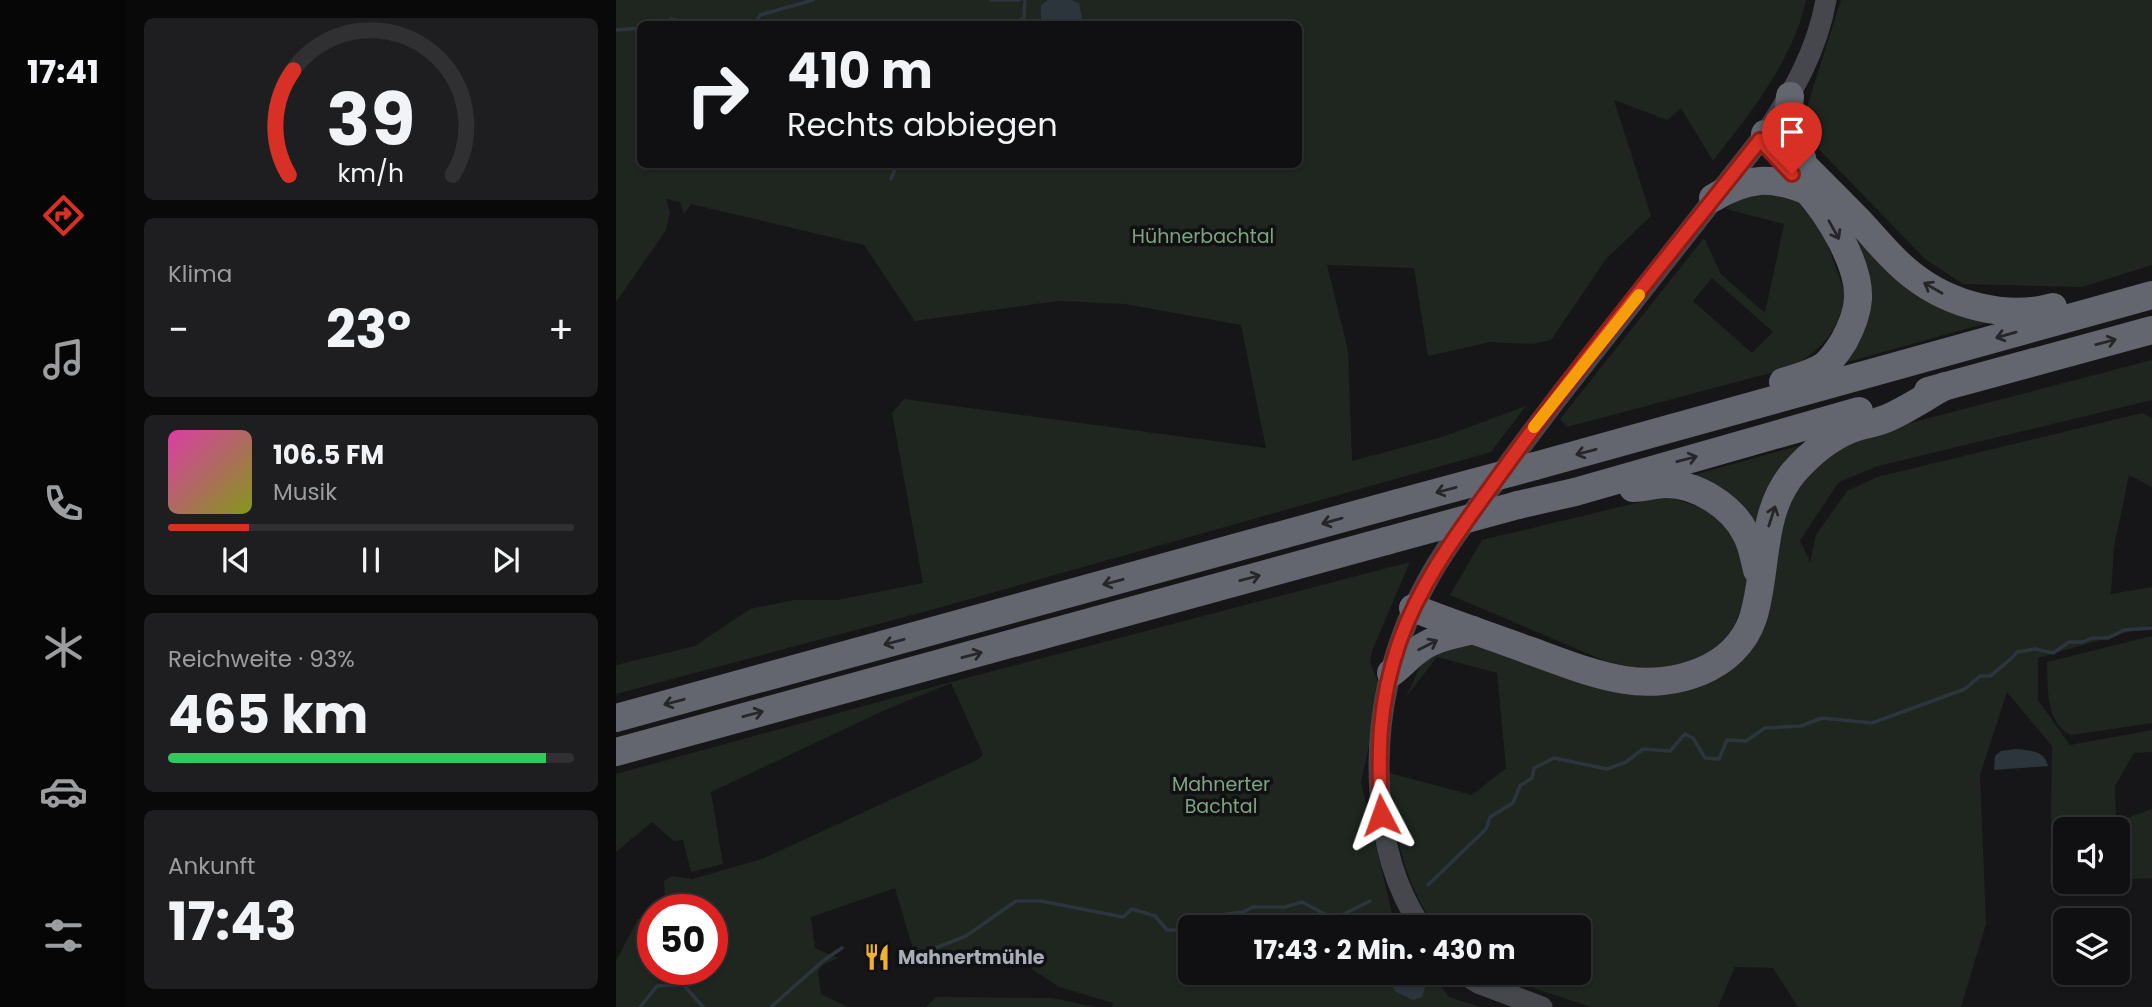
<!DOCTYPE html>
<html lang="de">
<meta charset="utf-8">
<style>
body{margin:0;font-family:Poppins,sans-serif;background:#1e1e20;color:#f1f3f6;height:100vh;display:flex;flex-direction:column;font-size:26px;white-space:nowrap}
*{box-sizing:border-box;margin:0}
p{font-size:23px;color:#9c9d9f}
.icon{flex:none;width:38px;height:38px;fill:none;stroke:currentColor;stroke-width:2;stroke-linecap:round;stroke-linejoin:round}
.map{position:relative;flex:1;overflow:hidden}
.panel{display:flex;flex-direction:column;gap:18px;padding:18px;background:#09090a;width:490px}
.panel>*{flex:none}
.banner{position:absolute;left:21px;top:21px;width:665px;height:147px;border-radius:10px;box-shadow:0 2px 5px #0004,0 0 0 2px #303032;background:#101012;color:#f1f3f6;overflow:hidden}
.controls{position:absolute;left:1437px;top:817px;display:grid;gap:14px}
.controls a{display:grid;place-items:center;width:77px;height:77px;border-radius:10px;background:#101012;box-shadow:0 2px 5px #0004,0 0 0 2px #303032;font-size:35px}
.speed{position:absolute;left:21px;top:894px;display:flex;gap:14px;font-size:35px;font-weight:700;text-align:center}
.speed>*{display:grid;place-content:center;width:91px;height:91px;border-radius:50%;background:#101012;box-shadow:0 2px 5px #0004,0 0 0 2px #303032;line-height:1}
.speed .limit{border:10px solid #d22;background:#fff;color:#111}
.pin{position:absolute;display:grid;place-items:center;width:60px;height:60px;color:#fff;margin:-72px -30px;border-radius:50% 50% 50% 0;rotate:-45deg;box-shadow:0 0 7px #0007}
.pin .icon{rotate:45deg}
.me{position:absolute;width:77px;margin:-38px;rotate:356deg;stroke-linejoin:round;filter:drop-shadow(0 0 5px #0008)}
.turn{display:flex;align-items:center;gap:24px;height:147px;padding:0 35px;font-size:32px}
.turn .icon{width:91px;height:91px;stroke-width:2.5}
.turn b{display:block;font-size:49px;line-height:60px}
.big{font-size:52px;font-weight:700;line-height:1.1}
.panel .widget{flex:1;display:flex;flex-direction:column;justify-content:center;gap:10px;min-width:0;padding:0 24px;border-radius:10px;background:#1e1e20}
.panel .dial{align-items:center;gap:0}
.dial svg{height:182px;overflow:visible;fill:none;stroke:#303032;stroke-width:7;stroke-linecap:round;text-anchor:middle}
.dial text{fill:#f1f3f6;stroke:none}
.song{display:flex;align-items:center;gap:21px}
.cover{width:84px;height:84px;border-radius:10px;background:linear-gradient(135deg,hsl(320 70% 55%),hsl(70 70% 35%))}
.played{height:7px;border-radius:4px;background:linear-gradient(90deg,#d93025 20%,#303032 20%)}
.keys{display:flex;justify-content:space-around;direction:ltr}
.heat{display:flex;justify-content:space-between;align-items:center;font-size:38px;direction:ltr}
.charge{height:10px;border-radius:5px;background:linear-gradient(90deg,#34c759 93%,#303032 0)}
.trip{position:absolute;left:562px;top:915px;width:413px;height:70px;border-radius:10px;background:#101012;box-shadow:0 2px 5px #0004,0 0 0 2px #303032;font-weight:700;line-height:70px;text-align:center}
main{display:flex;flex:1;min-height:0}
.menu{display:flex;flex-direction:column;width:126px;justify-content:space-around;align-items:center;background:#060607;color:#9c9d9f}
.menu .icon{width:49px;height:49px}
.menu .selected{color:#d93025}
.menu b{font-size:32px;color:#f1f3f6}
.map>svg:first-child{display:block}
</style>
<main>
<nav class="menu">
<b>17:41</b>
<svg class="icon selected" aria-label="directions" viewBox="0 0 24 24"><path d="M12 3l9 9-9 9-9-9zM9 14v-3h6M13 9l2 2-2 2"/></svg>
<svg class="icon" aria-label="music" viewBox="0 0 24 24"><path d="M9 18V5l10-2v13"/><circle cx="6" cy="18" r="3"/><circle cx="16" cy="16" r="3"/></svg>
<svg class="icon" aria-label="phone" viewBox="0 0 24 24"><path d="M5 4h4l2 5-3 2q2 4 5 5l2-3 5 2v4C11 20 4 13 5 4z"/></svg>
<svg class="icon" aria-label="climate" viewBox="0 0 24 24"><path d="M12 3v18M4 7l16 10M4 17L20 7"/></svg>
<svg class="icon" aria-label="car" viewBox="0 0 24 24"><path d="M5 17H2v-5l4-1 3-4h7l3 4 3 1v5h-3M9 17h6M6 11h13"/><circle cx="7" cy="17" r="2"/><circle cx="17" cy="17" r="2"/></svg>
<svg class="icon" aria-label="filters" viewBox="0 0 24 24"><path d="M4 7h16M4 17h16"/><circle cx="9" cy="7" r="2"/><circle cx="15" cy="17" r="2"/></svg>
</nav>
<section class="panel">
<div class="widget dial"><svg viewBox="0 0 100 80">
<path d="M14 69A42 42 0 1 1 86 69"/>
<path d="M14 69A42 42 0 0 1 16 23" stroke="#d93025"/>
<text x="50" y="56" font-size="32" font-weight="700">39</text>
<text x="50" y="72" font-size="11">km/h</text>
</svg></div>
<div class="widget"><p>Klima</p>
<div class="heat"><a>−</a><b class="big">23°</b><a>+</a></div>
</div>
<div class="widget">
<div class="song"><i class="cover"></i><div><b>106.5 FM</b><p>Musik</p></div></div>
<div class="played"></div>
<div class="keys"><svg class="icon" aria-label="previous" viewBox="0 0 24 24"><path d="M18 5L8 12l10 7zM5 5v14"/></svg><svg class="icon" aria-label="pause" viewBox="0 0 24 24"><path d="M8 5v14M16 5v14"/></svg><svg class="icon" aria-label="next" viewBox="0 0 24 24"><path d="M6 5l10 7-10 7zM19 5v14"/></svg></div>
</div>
<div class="widget"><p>Reichweite · 93%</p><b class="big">465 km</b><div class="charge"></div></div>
<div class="widget"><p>Ankunft</p><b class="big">17:43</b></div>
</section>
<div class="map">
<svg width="1536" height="1007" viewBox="0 0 1536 1007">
<rect width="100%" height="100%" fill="#161618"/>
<g fill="#1e261f" fill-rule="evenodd">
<path d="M0 0H1190C1177 61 1134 113 1097 161L1065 108 1051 120 998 100 1035 216 990 259 935 340 917 344 874 342 812 356 798 268 711 265 732 350 736 461 826 437 910 406 875 452 315 610 0 694V665L79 646 134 609 179 600H221L307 583 276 413 288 399 650 448 625 325 509 304 442 301 299 321 248 245 75 204 68 214 64 202 50 199 54 213 50 230 0 302ZM24 24H682V164H24Z"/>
<polygon points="1225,0 1536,0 1536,265 1466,287 1347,284 1309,259 1197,143 1191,107"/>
<path d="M1163 187 1199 210 1229 293C1223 332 1208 346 1177 367L951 427 944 419 1088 238 1105 274 1149 313 1168 224 1110 209 1130 190ZM1096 278 1157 332 1136 353 1077 301Z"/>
<polygon points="1224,215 1382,320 1224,364 1243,330"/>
<path d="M1536 360V400L1262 466 1223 482 1184 540 1194 562 1200 535 1231 491 1261 477 1526 413 1536 418V487L1513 475 1498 547 1495 594 1536 587V625L1422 658V700L1454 745 1536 730V752L1518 753 1499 786 1500 822 1536 809V878L1502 880V830H1449V882H1472L1434 884 1436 746 1391 692 1364 775 1370 924 1345 1007H1182L1157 968 1119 967 1102 1007H975L872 973H962V928L819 927C785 875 779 833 773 773L856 795 890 768 881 673 821 657 790 697 809 656 842 640 1090 681 1159 547 1183 479 1217 449 1275 428Z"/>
<polygon points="1196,442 1143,540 1074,476"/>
<polygon points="1049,496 1093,510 1120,536 1131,572 1130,596 1115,634 1099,650 1080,661 1034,671 989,661 834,595 866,540"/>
<polygon points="794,562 756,651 754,662 765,690 745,782 778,922 781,927 574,928 574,973 815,973 833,997 864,1007 496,1007 497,1003 443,987 390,952 299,956 279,888 195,917 199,948 222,958 207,965 202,970 205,994 232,1007 0,1007 0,961 22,919 37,917 37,970 96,970 96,910 50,910 48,881 56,876 76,879 146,859 363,759 367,754 335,683 269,710 95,792 107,864 75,872 67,840 58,841 36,822 0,852 0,774 335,682"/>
<path d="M1536 636V723L1455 735C1429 723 1432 686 1431 662Z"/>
<polygon points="320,997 436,998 480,1007 310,1007"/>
</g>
<g fill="#2c353c">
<polygon points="432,0 455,0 463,3 467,24 425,24 425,5"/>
<path d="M1400 749C1415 751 1428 750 1432 766L1378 770 1379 756 1385 751Z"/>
<polygon points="769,973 802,973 809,988 806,997 797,1000 780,992"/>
</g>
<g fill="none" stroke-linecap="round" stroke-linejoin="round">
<g stroke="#2c353c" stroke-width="3.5">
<polyline points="375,0 403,0"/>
<polyline points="45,24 56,19 74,24"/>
<polyline points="139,24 144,15 197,0"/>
<polyline points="397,24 408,18 409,0"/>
<polyline points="0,30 24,28"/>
<polyline points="275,179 281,164"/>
<path d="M812 885 870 829 874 817 897 803 904 786 916 778 918 768 938 758 991 769 1010 762 1027 749 1054 751 1069 734 1077 738 1089 758 1103 759 1111 740 1130 741 1149 728 1185 726 1206 718 1256 723 1349 689 1364 676H1375C1384 666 1393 663 1401 652L1419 649 1437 653 1453 642H1466L1476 638H1492L1508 630 1536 628"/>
<polyline points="314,950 350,936 400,901 425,901 507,917 516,909 539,916 551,930 561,930 582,918 627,912 637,907 669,907 686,902 718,919 754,901"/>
<polyline points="24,1007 41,986 67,984 87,1007"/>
<polyline points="155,1007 208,960 226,948"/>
</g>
<g stroke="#45474d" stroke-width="21">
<path d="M806 928C778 887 767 842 764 793 759 721 774 649 809 585 827 551 851 520 874 489 907 443 941 398 976 354 1034 281 1091 207 1149 134 1177 92 1201 51 1210 0"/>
<polyline points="846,973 864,984 926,1007"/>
</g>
<g stroke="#63666e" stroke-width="28">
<path d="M1174 96C1171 124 1172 133 1186 158"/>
<path d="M1149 134 1164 142C1191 168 1217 195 1244 222 1261 240 1276 260 1296 275 1334 305 1390 320 1437 307"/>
<path d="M1097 198C1132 177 1155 176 1192 191"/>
<path d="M1167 382C1180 378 1196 374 1208 366 1216 360 1223 349 1228 341 1235 328 1241 314 1242 299 1244 264 1212 213 1189 188"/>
<polyline points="1312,391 1536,330"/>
<polyline points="919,466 1536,295"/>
<path d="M1017 488C1028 488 1039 484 1050 484 1081 484 1116 506 1130 534 1136 544 1138 558 1141 570"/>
<polyline points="902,505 959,492 1243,411"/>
<path d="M797 608C835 623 874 636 912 650 943 661 976 675 1009 680 1057 688 1120 670 1137 618 1152 570 1143 513 1178 472 1193 455 1212 439 1233 430 1244 425 1257 424 1269 419 1289 411 1309 397 1329 386"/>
<path d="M775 673C785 666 792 657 802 650 817 638 838 635 857 630"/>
<polyline points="0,718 782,503"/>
<polyline points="0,752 770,541"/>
</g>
<g stroke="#63666e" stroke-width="28">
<polyline points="782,503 919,466"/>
<polyline points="770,541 902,505"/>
</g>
</g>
<defs><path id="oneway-shaft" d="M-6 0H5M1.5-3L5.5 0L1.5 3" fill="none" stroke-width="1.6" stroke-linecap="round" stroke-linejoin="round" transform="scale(1.75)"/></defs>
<g stroke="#26262a">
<use href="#oneway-shaft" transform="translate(1218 230) rotate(61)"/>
<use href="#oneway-shaft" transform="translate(1317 288) rotate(-150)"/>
<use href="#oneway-shaft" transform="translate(1390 335) rotate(164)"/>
<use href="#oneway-shaft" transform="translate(1490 342) rotate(-15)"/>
<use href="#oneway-shaft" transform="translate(970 452) rotate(165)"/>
<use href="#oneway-shaft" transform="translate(1071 459) rotate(-15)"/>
<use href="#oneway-shaft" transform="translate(830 490) rotate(165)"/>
<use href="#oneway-shaft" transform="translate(1156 516) rotate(-72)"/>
<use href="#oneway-shaft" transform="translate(716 521) rotate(164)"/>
<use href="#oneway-shaft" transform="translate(634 578) rotate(-15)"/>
<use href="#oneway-shaft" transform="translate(497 582) rotate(165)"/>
<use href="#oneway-shaft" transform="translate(278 642) rotate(165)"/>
<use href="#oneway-shaft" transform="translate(812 645) rotate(-27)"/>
<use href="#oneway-shaft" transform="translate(356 655) rotate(-15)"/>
<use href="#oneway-shaft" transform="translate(58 702) rotate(165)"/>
<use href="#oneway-shaft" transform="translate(137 714) rotate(-15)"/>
</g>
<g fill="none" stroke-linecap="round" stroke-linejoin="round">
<defs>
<path id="route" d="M765 815C762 750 762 705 783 643 806 577 850 522 890 466 970 355 1059 248 1144 140L1176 174"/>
</defs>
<use href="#route" stroke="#8d1f18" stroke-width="18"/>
<use href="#route" stroke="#d93025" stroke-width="12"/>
<polyline stroke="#f59e0b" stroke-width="12" points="918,427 1023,295"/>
</g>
<defs>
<symbol id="restaurant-bare" viewBox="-9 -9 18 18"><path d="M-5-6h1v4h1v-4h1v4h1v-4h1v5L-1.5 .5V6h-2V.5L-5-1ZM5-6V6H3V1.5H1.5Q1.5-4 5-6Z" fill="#f2b134" stroke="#111113" stroke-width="2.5" paint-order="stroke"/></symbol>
</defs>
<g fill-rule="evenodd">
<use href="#restaurant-bare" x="242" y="938" width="38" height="38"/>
</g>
<g text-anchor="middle" stroke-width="7" stroke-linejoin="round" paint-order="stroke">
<g font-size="19" fill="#7fa381" stroke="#111113">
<text x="587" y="243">Hühnerbachtal</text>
<text x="605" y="791">Mahnerter<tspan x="605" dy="22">Bachtal</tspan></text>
</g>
<g font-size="19" font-weight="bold" fill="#a8adb8" stroke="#111113" text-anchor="start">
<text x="282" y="964">Mahnertmühle</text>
</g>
</g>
</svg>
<div class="controls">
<a><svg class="icon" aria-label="sound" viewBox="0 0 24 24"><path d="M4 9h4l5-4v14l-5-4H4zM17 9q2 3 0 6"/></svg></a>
<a><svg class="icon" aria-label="layers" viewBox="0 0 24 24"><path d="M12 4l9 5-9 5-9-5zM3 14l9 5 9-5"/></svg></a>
</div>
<div class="speed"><div class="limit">50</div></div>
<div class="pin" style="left:1176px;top:174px;background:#d93025"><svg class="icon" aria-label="arrive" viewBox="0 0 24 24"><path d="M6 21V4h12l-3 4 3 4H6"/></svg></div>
<svg class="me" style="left:765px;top:815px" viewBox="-20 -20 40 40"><path d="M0-17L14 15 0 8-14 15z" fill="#d93025" stroke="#fff" stroke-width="4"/></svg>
<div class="trip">17:43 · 2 Min. · 430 m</div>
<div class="banner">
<div class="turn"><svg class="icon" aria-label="right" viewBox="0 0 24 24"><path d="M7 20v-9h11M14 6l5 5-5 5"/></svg><div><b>410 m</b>Rechts abbiegen</div></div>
</div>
</div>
</main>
